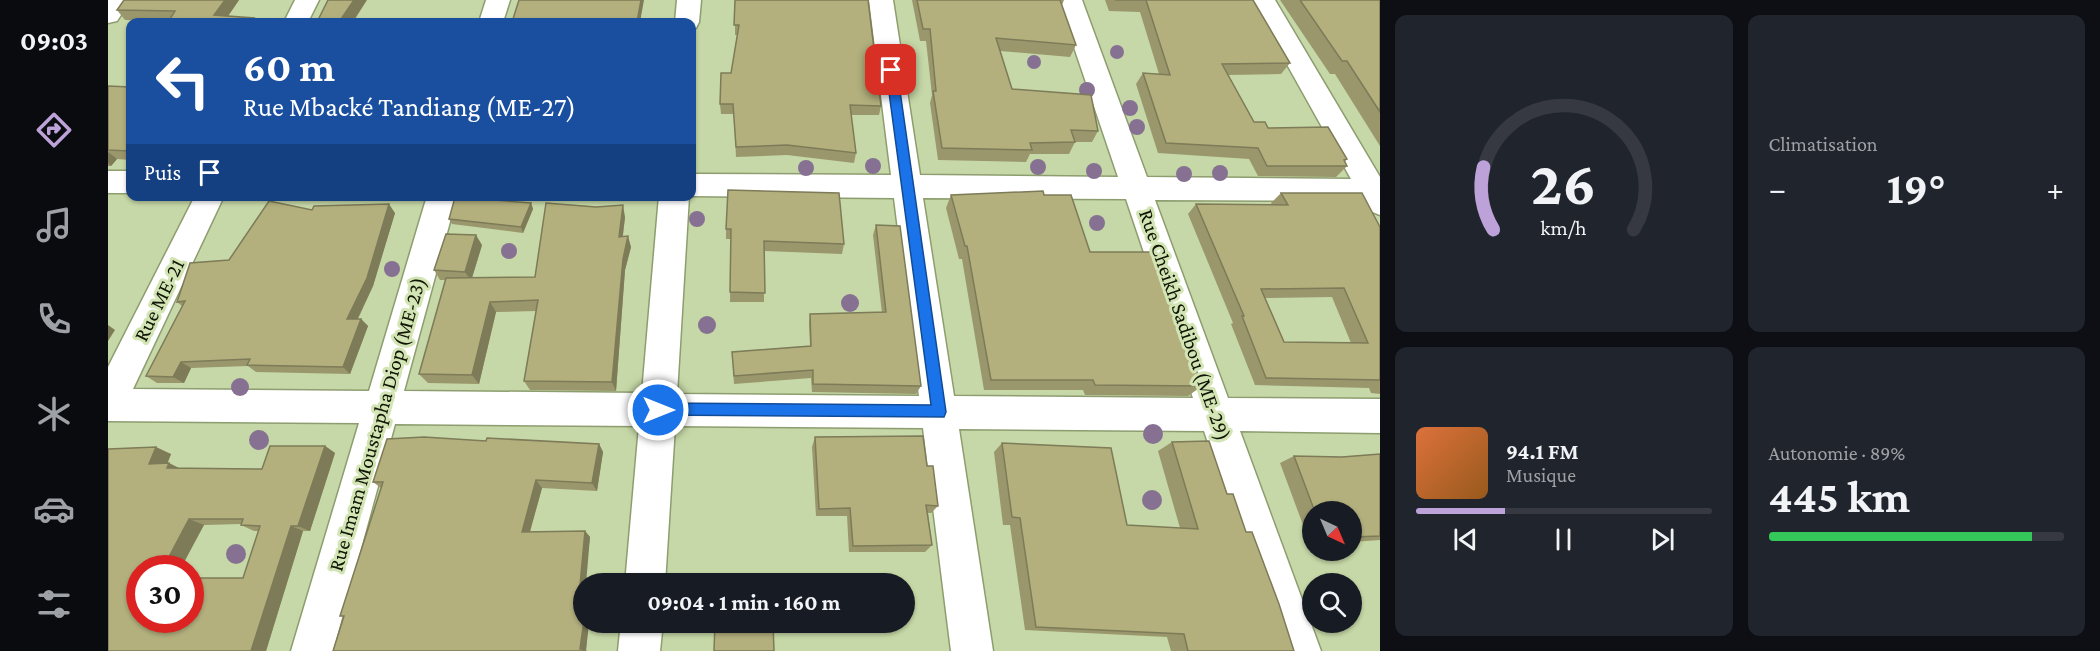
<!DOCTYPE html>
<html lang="fr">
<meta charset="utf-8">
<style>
body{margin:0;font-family:"Crimson Pro",serif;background:#20242c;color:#f1f3f6;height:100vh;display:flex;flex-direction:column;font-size:22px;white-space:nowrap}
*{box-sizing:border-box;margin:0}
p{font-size:20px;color:#9ea1a6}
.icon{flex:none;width:33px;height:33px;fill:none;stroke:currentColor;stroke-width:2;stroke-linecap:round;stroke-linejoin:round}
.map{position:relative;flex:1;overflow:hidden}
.drawer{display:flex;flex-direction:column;gap:15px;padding:15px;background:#0d0f14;width:720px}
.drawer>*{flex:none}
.banner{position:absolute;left:18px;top:18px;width:570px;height:183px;border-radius:12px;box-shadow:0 2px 4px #0004;background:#1a4fa0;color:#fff;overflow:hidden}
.needle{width:39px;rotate:136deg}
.fabs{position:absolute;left:1194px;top:501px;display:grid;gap:12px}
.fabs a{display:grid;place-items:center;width:60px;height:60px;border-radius:50%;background:#171b24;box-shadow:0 2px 4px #0004;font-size:30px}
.speed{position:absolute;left:18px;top:555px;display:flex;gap:12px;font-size:30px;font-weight:700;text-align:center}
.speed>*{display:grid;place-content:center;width:78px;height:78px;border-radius:50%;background:#171b24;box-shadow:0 2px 4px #0004;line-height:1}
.speed .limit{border:9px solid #d22;background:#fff;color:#111}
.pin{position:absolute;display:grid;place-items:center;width:51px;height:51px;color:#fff;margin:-26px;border-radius:12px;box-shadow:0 3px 9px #0006}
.me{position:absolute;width:66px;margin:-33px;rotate:90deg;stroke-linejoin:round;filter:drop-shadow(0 0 4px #0008)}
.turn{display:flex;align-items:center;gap:21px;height:126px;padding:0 18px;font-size:27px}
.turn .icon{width:78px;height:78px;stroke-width:2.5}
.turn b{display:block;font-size:42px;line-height:51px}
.then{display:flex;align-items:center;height:57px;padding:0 18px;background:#0003;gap:12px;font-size:22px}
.big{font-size:45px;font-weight:700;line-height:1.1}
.drawer .widget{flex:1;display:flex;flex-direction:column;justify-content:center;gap:9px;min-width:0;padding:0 21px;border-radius:12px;background:#20242c}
.drawer .dial{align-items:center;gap:0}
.dial svg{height:156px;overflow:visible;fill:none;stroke:#363941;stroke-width:7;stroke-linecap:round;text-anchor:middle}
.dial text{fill:#f1f3f6;stroke:none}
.song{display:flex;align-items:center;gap:18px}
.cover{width:72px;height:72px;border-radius:9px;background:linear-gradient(135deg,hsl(20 70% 55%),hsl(30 70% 35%))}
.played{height:6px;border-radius:3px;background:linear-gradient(90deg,#bca2d9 30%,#363941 30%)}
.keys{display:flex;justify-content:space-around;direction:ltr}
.heat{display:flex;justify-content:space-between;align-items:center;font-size:33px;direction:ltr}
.charge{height:9px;border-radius:4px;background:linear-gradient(90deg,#34c759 89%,#363941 0)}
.drawer .tiles{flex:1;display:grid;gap:15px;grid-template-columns:repeat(2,1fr)}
.trip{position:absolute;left:465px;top:573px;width:342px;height:60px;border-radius:30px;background:#171b24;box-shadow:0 2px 4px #0004;font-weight:700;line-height:60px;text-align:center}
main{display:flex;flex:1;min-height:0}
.dock{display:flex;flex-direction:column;width:108px;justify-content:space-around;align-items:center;background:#090b0e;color:#9ea1a6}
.dock .icon{width:42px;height:42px}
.dock .selected{color:#bca2d9}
.dock b{font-size:27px;color:#f1f3f6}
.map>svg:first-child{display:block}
</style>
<main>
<nav class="dock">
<b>09:03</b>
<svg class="icon selected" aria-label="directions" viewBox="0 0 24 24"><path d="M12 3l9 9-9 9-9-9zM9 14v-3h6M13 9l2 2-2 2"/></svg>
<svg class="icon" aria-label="music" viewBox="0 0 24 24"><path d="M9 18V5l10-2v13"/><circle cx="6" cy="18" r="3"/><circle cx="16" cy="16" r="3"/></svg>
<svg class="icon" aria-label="phone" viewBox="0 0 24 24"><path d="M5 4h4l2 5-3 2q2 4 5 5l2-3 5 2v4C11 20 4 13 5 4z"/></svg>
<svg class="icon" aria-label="climate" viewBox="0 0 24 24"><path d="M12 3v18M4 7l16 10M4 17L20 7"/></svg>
<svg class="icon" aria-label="car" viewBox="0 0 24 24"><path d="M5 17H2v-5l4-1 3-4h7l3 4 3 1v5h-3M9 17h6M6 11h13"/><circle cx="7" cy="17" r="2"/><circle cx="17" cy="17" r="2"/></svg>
<svg class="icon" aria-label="filters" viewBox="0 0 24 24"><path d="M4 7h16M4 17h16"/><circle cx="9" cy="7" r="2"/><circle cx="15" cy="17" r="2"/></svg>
</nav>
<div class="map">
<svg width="1272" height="651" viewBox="0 0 1272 651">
<rect width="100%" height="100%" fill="#c6d8a7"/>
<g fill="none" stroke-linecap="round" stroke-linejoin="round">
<defs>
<g id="minor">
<polygon points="0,0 23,0 9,21 0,23"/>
<polygon points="187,0 211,0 200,22 176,22"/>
<polygon points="378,0 402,0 395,22 371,22"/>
<polygon points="569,0 593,0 591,22 588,28 584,29 584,22 567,22"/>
<path d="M761 0H785L812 175 1010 177 950 0H974L1039 177 1243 179 1143 0H1167L1272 177V215L1262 211 1256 201 1047 200 1120 398 1272 399V433L1132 431 1213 651H1171L1096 431 851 429 885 651H843L815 428 567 426 557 584H517L531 426 287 424 225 651H183L251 423 0 421V367L87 196H116L25 389 261 391 319 196H349L296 391 534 393 551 196H581L569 394 811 396 786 198 584 196V174L783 175ZM815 198 1018 199 1085 398 846 396Z"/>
<rect x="0" y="171" width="22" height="22"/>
<polygon points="513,622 555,622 552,651 510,651"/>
</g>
</defs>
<use href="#minor" stroke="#8d9d6f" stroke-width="3"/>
<use href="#minor" fill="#fff" fill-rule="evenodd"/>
</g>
<g fill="#867192">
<circle cx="1009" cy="52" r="7"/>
<circle cx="926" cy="62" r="7"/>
<circle cx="979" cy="90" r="8"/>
<circle cx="1022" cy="108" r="8"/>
<circle cx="1029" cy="127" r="8"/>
<circle cx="765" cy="166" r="8"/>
<circle cx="930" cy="167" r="8"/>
<circle cx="698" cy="168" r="8"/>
<circle cx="986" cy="171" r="8"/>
<circle cx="1112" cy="173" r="8"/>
<circle cx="1076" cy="174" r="8"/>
<circle cx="589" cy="219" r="8"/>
<circle cx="989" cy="223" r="8"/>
<circle cx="401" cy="251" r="8"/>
<circle cx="284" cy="269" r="8"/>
<circle cx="742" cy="303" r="9"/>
<circle cx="599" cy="325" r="9"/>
<circle cx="132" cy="387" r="9"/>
<circle cx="1045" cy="434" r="10"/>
<circle cx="151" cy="440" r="10"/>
<circle cx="1044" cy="500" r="10"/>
<circle cx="128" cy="554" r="10"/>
</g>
<g fill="#9a976c" fill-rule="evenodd">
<polygon points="131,0 120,16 61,21 17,20 9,10"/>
<polygon points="627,0 773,106 771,115 743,115 748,153 746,163 679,155 628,157 626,114 613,114 612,104 623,73 629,35 627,35"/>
<polygon points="804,0 956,0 954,5 968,45 962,57 892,51 904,89 990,131 984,142 967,142 961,154 922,154 918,162 830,160 822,103 824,95 818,41 812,41"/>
<polygon points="997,0 1145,0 1182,63 1173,74 1120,75 1146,122 1239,159 1237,161 1239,166 1228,177 1150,176 1141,159 1050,153 1028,84 1035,73 1051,74 1032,12 1001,11"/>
<polygon points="1172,0 1272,0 1272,146 1227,74 1222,74"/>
<polygon points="0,86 22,87 22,160 9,159 3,166 0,166"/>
<polygon points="620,190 736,244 734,254 656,251 656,302 622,302 623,239 618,239 618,229"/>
<path d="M1173 193 1272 227V394L1263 393 1261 388 1147 385 1123 324 1125 323 1080 214 1088 204 1164 205 1163 203ZM1224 297 1243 343 1176 342 1157 298Z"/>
<polygon points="843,195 936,195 1094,386 1080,396 977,395 975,390 876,390 854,259 851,259 838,208"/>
<polygon points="423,203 425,209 415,233 344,224 341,219"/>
<polygon points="204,210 287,213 265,286 250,319 253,319 260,326 242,374 148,372 140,366 83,368 76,383 49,383 38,376 74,306 69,302 121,260"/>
<polygon points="517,217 515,236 523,247 517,270 508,391 422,390 416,381 428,311 388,312 371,384 320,383 311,374 337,280 332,280 326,270 374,245 364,278 427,277"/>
<polygon points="768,225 813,386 808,394 704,392 703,378 626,384 624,352 702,346 701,323 702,314 774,313 765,235"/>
<polygon points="707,437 819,466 830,506 823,513 820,513 824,545 817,552 741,552 739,516 708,516 704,447"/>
<polygon points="378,441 491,444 495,452 489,491 434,488 422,532 477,531 482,537 476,584 476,622 481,622 478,650 232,616 273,488 265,482"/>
<polygon points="1064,442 1119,494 1138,532 1186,651 1063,651 1059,637 917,630 902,525 895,525 886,452 894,443 1019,525 1072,528 1050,451"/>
<path d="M217 446 227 453 202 531H195L158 651H0V449L63 454 59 463 72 469H154ZM133 524V525L146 531H151L135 578 32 620 96 525Z"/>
<polygon points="1272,454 1272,540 1244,542 1244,512 1204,512 1204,542 1201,541 1172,463 1186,456 1234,457"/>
</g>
<g fill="#7d7b58">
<polygon points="117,0 131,0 116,22 106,15"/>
<polygon points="246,0 259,0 245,22 231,22"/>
<polygon points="533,0 536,0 532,22 529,22"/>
<polygon points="146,18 150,22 143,22"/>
<polygon points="0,152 9,159 3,166 0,163"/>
<polygon points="423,203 425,209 415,233 413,227"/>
<polygon points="281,204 287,213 265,286 246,326 239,319"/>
<polygon points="515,205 517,217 513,248 511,237"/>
<polygon points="368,235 374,245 363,281 357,272"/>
<polygon points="520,236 523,247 517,270 508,391 504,382 515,259"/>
<polygon points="382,302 388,312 371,384 364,375"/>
<polygon points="253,319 260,326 242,374 235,367"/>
<polygon points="0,325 7,330 0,341"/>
<polygon points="73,362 83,368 76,383 65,377"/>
<polygon points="491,444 495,452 489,491 484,483"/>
<polygon points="217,446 227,453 202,531 190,526"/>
<polygon points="48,447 63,454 57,470 41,464"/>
<polygon points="61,463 75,470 59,468"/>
<polygon points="428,480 434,488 420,538 414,532"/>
<polygon points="81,519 96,525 73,568 55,568"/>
<polygon points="183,526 195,531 158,651 143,651"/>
<polygon points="477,531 482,537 478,584 476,584 476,588 472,585"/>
<polygon points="476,622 481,622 478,650 479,651 475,651 472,649"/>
</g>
<g fill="#b3b07e" stroke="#7d7b58" stroke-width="1.5" fill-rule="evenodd">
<polygon points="16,0 117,0 106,15 146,18 143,22 60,22 67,11 9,10"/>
<polygon points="220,0 246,0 231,22 209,22"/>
<polygon points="411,0 533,0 529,22 404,22"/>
<polygon points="627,0 760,0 773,106 742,105 748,153 679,145 628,147 625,104 612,104 613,73 623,73 631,25 626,25"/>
<polygon points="809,0 952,0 968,45 888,38 904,89 983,95 990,131 963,130 967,142 922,143 924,150 834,148 825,91 828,91 822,29 815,29"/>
<polygon points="1007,0 1145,0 1182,63 1114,64 1146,122 1157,122 1160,128 1220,127 1239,159 1236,160 1239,166 1159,166 1150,148 1058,143 1035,73 1062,75 1038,0"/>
<polygon points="1192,0 1272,0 1272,112 1239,61 1234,61"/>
<polygon points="0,86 22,87 22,151 0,150"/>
<polygon points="620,190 731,193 736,244 656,241 657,293 622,292 623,229 618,229"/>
<polygon points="935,191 936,195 963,195 982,252 1045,252 1094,386 987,385 985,380 883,380 859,246 857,246 843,195"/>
<path d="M1173 193H1254L1272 227V380L1158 378 1134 316H1136L1088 204 1180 205ZM1236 288 1260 343 1176 342 1153 289Z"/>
<polygon points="347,197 423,203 413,227 341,219"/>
<polygon points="161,201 204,210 206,206 281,204 259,278 239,319 253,319 235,367 139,365 142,359 73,362 65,377 38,376 77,301 69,302 82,263 121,260"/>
<polygon points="438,203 488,207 515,205 511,237 520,236 515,259 504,382 416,381 430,300 382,302 364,375 311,374 338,278 427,277"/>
<polygon points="768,225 792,226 813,386 705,384 705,370 626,376 624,352 703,346 702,314 778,312"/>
<polygon points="338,234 368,235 357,272 326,270"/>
<polygon points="815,436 819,466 825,466 830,506 818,505 824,545 745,546 742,508 711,509 707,437"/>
<polygon points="316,437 378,441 379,438 491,444 484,483 428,480 414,532 477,531 472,585 476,585 476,620 472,649 475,649 475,651 225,651 236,616 232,616 275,482 265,482 279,439"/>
<polygon points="1101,441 1119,494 1125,494 1138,532 1144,532 1171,604 1186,651 1080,651 1076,634 928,627 912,518 904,517 894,443 1003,448 1019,525 1090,529 1064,442"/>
<path d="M162 446H217L190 526H183L143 651H0V449L48 447 41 464 61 463 59 468 154 469ZM81 519H135L133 525 152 526 135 578H82V620H32V568H55Z"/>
<polygon points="1272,454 1272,536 1244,537 1244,512 1207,512 1186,456 1234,457"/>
<polygon points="607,622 665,622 666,651 606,651"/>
</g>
<polygon fill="#1a73e8" stroke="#114b97" stroke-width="1.5" points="783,66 789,70 838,412 836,417 544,415 542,410 550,403 823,405 778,70"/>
<g text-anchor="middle" stroke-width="6" stroke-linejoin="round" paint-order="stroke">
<g font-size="21" fill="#101505" stroke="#d3e5b4">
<text transform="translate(51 300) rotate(-64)" y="7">Rue ME-21</text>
<text transform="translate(1077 325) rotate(71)" y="7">Rue Cheikh Sadibou (ME-29)</text>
<text transform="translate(269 424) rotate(-74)" y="7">Rue Imam Moustapha Diop (ME-23)</text>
</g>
</g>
</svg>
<div class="fabs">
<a><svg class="needle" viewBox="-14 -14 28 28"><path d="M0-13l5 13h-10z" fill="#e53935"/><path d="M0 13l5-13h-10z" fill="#9ea1a6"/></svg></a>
<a><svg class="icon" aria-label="search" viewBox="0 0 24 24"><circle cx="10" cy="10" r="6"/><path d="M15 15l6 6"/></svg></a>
</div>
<div class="speed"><div class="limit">30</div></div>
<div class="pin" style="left:783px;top:70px;background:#d93025"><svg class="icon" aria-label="arrive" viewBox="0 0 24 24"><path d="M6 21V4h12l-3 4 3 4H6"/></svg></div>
<svg class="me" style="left:550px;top:410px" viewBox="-20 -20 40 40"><circle r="17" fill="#1a73e8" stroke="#fff" stroke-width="3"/><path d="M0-11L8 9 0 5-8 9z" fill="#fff"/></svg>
<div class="trip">09:04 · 1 min · 160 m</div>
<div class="banner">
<div class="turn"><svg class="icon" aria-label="left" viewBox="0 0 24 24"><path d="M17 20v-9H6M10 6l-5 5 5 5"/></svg><div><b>60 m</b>Rue Mbacké Tandiang (ME-27)</div></div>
<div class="then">Puis<svg class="icon" aria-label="arrive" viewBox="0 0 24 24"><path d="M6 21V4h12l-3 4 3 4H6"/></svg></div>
</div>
</div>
<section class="drawer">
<div class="tiles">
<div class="widget dial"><svg viewBox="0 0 100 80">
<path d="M14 69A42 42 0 1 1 86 69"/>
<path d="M14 69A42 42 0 0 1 9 37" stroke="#bca2d9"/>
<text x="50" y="56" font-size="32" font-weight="700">26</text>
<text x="50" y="72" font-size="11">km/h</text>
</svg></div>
<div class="widget"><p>Climatisation</p>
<div class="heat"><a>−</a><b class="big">19°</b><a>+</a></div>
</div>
<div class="widget">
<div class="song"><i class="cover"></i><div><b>94.1 FM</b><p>Musique</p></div></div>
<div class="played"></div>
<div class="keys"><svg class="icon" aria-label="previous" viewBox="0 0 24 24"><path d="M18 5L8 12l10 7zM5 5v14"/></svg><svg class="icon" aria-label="pause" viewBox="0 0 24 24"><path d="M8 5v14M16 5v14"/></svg><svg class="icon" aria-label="next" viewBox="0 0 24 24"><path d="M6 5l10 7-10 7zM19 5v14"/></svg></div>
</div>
<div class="widget"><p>Autonomie · 89%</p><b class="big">445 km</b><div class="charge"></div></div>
</div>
</section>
</main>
